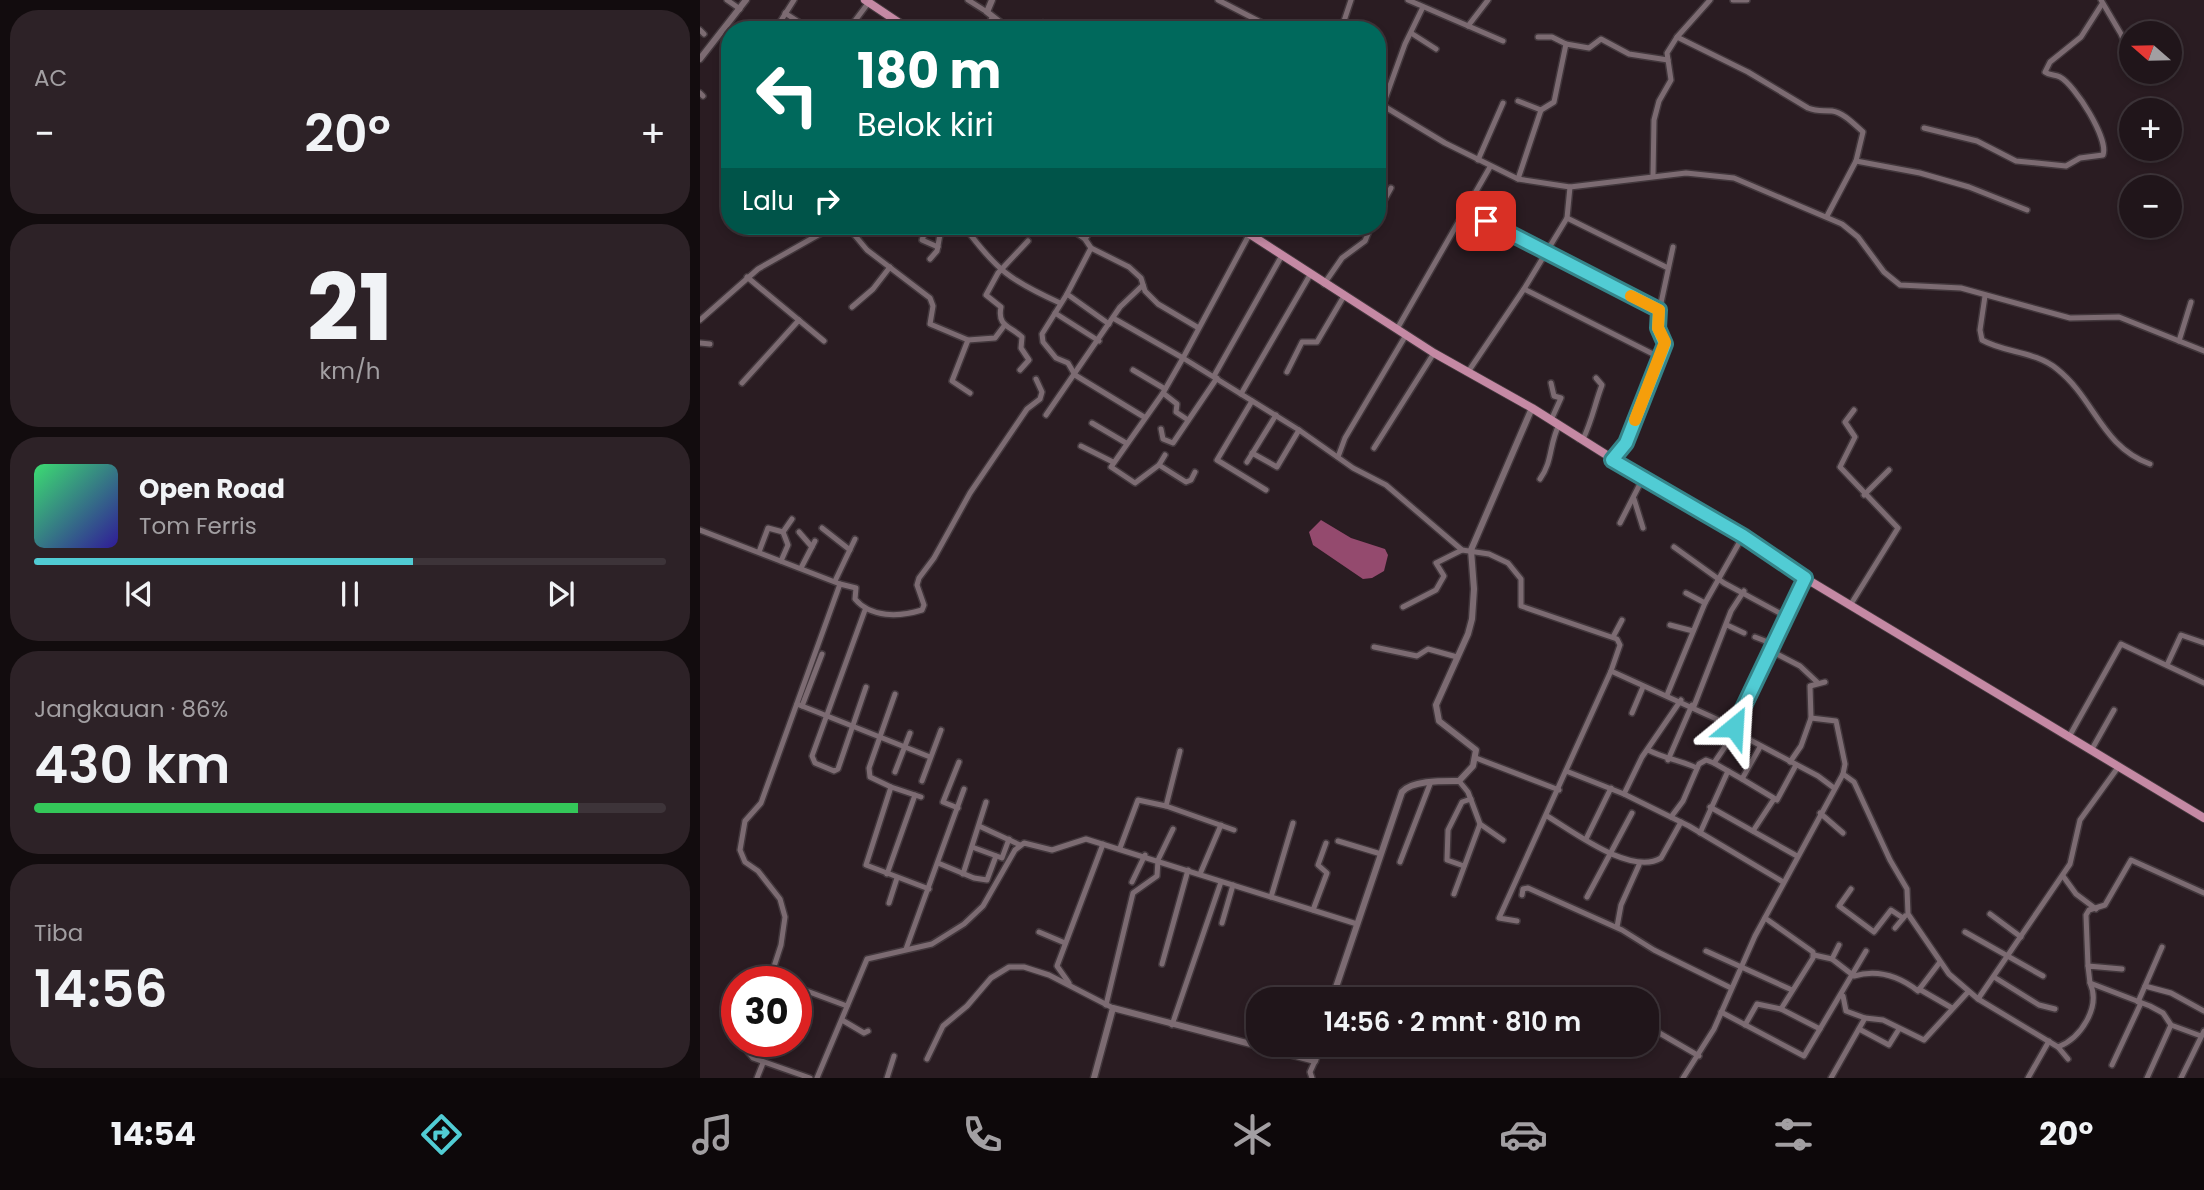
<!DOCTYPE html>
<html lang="id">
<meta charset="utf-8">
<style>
body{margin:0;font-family:Poppins,sans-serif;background:#2d2227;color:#f1f3f6;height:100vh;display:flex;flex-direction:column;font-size:26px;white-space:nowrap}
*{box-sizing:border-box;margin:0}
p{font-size:23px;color:#a29fa2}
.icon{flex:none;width:38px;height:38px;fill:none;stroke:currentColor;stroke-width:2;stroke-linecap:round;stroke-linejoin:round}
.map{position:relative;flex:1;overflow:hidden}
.side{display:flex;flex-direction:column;gap:10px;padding:10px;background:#120c0e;width:700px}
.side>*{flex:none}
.top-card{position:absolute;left:21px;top:21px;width:665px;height:214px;border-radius:28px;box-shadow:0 4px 10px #0003,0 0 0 2px #3d3439;background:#00695c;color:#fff;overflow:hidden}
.needle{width:46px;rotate:290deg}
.tools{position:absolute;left:1419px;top:21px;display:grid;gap:14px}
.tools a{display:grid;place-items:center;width:63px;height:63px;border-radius:50%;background:#20151a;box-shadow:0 4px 10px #0003,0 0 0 2px #3d3439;font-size:35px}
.speed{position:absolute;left:21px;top:966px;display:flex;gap:14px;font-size:35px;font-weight:700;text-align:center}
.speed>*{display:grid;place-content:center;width:91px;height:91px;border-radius:50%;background:#20151a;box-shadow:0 4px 10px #0003,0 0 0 2px #3d3439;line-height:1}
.speed .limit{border:10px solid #d22;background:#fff;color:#111}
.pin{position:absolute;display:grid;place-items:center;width:60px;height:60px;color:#fff;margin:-30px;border-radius:14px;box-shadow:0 4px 10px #0006}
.me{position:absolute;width:77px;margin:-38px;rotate:27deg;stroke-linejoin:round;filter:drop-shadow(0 0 5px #0008)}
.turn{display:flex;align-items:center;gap:24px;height:147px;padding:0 21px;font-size:32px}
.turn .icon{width:91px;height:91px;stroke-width:2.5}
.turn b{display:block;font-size:49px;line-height:60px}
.then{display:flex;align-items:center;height:66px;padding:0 21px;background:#0003;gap:14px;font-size:26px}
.big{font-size:52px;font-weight:600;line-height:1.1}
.side .tile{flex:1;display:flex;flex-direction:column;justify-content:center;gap:10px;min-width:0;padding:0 24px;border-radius:28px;background:#2d2227}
.side .dial{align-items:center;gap:0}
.dial b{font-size:91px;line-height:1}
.song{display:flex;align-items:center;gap:21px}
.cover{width:84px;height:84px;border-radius:10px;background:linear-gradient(135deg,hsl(140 70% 55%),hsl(250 70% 35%))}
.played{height:7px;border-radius:4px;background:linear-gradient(90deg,#51ccd4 60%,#3d3439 60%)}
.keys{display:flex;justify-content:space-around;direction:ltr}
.heat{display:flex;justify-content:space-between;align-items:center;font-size:38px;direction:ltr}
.charge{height:10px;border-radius:5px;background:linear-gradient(90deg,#34c759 86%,#3d3439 0)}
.trip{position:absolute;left:546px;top:987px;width:413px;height:70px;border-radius:28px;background:#20151a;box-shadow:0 4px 10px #0003,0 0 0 2px #3d3439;font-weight:600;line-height:70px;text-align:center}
.dock{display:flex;height:112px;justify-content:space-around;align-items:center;background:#0d080a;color:#a29fa2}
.dock .icon{width:49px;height:49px}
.dock .on{color:#51ccd4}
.dock b{font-size:32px;color:#f1f3f6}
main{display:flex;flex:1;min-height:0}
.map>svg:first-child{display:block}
</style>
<main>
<section class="side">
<div class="tile"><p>AC</p>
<div class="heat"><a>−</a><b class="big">20°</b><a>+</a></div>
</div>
<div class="tile dial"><b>21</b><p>km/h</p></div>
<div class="tile">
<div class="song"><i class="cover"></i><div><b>Open Road</b><p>Tom Ferris</p></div></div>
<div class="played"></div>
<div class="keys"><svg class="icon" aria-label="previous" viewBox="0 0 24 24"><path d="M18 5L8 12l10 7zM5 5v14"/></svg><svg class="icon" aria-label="pause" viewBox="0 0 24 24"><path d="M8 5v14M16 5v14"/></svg><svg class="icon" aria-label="next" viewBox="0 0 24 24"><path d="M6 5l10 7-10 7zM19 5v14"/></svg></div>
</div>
<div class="tile"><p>Jangkauan · 86%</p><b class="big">430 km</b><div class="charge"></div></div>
<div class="tile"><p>Tiba</p><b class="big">14:56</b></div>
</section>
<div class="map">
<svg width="1504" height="1078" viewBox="0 0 1504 1078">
<rect width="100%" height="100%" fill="#2a1c22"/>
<polygon fill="#944a6e" points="621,520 651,538 685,549 688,555 684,571 672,578 663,579 613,545 609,532"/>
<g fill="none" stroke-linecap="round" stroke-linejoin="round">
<defs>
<g id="minor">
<polyline points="27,0 40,9"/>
<polyline points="268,0 287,12"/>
<polyline points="518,0 576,30"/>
<polyline points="708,0 803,41"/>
<polyline points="1033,0 1047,0"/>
<polyline points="1401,0 1421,34 1432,60"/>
<polyline points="85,13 111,30"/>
<polyline points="768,26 788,0"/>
<polyline points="0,30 4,34"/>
<polyline points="75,30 94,0"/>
<polyline points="148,30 169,2"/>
<polyline points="284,30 293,17"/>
<polyline points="336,30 343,23"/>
<polyline points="641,30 651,0"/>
<polyline points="711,33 736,49"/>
<polyline points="838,37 852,37 866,44"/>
<path d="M977 37 1048 72 1108 108C1118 112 1123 110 1132 111 1143 112 1155 125 1163 132L1156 161 1220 173 1269 187 1327 210"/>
<polyline points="1435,72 1436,74"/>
<polyline points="0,93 3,96"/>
<polyline points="818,101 841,110"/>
<polyline points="677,102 745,143 818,179 870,187 986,173 1034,178 1142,224 1158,237 1184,272 1200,285 1261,288 1370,318 1419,317 1504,351"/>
<polyline points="683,105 705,44 723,7"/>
<path d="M1224 128 1277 141 1316 161 1366 166 1380 158 1403 155C1409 139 1375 85 1360 77 1355 74 1350 76 1345 72L1350 62 1381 37 1402 4"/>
<polyline points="778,160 803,103"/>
<polyline points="953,176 954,120 959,101 971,80 967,53 977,37 1010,0"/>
<polyline points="818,179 841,110 854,102 866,44 889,48 901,39 929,54 968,60"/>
<polyline points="764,209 959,310"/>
<polyline points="677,213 691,188"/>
<polyline points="1127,216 1156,161"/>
<polyline points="867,218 870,187"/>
<polyline points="147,226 167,250 230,298 233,306 230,324 268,340 295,338 304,326"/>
<polyline points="225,226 252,230 263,226"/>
<path d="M264 226C296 270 311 281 360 303"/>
<polyline points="367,226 385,239 391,248 367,294 409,324"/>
<polyline points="227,227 222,240 238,247"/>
<polyline points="385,239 394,226"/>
<polyline points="391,248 429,267 441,278 445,291 458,304 497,327"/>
<polyline points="230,259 237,251 241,229"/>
<polyline points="47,277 124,341"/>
<polyline points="624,284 642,258 665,241 671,226"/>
<polyline points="824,289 959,357"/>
<polyline points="367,294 342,334 343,342 356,358 368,363 375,375 444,417"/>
<path d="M1285 296 1280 330 1282 340C1305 353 1335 351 1357 369 1395 399 1401 446 1450 464"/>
<polyline points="152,307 173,289 190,267"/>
<polyline points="355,313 399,341"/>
<polyline points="413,318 483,358 549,235"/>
<polyline points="0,320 58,269 134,226"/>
<polyline points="697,329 790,167"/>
<polyline points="268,340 252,381 270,393"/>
<polyline points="1479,341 1491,302"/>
<polyline points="0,343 10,344"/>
<path d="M320 370 329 360 321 348 322 337C310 326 297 326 301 307L286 295 298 273 328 241"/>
<polyline points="433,370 465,389"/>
<polyline points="587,372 602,342 617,342 644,296"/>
<polyline points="768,372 824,289 867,218 968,268"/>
<polyline points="514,376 581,257"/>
<polyline points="42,383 99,320"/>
<polyline points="463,393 477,404 476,412 488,420"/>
<polyline points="541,394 610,275"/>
<polyline points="552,401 517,460 566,490"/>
<polyline points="346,415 420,307 443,285"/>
<polyline points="849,419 852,418 861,398 854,396 851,383"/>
<polyline points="392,423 426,443"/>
<polyline points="461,429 463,439 473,443 517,378"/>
<path d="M879 439H883C892 421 895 403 902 385L896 378"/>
<polyline points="381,446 413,462"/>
<polyline points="674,448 734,353"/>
<polyline points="552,453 577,467 599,430"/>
<polyline points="465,455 459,465 435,483 411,467 463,393 483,358 599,430 653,468 686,485 762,550 789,554 808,563 821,579 821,606 917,639 920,645 911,671 799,918 817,921"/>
<polyline points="638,457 645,438 706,335"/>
<polyline points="912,460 925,443 965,344 958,328 958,317 973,247"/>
<polyline points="547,462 576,415"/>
<polyline points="459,465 486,482 491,480 495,472"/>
<path d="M840 479C853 461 849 444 859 425"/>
<polyline points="1164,495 1189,470"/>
<polyline points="934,499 943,528"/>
<polyline points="920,523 943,478"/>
<polyline points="122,528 150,550"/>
<polyline points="0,530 140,584 61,803 45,821 40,850 45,862 58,871 80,899 85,917 81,945 69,982"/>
<polyline points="99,532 112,547"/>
<polyline points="974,547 1024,583 1087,617"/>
<polyline points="59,552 68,528 83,532"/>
<polyline points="81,561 88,545 83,532 92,519"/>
<polyline points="101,568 115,541"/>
<polyline points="135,581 155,539"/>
<path d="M140 584 156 588 155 599C171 618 199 617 222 610L224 605 217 585 219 578 234 558 270 493 327 409 340 399 342 392 336 379"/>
<polyline points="986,593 1005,603"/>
<polyline points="1151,604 1198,528 1140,467 1155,437 1145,422 1154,410"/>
<polyline points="703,607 736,590 744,576 736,563 762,550"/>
<polyline points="165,610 112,756 115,763 134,771 138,769 166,687"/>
<polyline points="970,625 993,631"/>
<polyline points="1027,625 1044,633"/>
<polyline points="913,637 922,620"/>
<polyline points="1055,637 1073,644"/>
<polyline points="674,647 717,656 728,649 757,657"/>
<polyline points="1071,651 1100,666 1117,682"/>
<polyline points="1467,665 1481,635 1504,643"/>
<polyline points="911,671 1034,727"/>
<polyline points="195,694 169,768 170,777 191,787 166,865 229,889"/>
<polyline points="967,695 1005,603 1043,536"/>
<polyline points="981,700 942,757 924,794 989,826 1083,882"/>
<polyline points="97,704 230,757"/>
<polyline points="102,706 122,654"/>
<polyline points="994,706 1031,611 1044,591"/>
<polyline points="932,713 943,687"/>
<polyline points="1035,732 1118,776 1134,788"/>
<polyline points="1370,735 1421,644 1504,683"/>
<polyline points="1060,747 1042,779 1014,763 1035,732 1034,727 1105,578"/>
<polyline points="1392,749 1414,710"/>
<path d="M948 750C966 759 979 760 997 768"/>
<polyline points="776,758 859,790"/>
<polyline points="968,760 992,705"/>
<polyline points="1090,762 1101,746 1111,718 1110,686 1125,682"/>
<polyline points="866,771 924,794"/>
<polyline points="195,772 210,733"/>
<path d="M1143 774 1154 782 1190 860 1207 889 1208 914 1249 974 1278 999 1358 1047C1381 1038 1401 1007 1390 983L1450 1006 1463 1013 1471 1025 1501 1036"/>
<polyline points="1042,779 1077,800 1096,765"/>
<polyline points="222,781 241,730"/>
<polyline points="759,781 768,792 780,824 803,840"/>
<polyline points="191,787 221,797"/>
<polyline points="466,806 534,830"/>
<polyline points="1010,807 1097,856"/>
<polyline points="258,808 243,802 259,762"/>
<polyline points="1120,813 1143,833"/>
<path d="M847 816C874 832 931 876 961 858L981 822"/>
<polyline points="971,817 983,801 999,764 1006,760 1014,763"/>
<polyline points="279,826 320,845"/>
<polyline points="1053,831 1074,799"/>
<polyline points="1000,833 1028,771"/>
<polyline points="886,839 911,788"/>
<polyline points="638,841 681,854"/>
<polyline points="272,847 302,858 309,839"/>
<polyline points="420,848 438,800 466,806 480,751"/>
<polyline points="700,862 730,784"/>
<polyline points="238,863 274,878 287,880 296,856"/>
<polyline points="764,866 747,860 748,830 762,802 771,799"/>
<polyline points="187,874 215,795"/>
<polyline points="263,874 286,802"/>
<polyline points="500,874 521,825"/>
<polyline points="1363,876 1376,894 1396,909"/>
<polyline points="432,882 445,855"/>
<polyline points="1151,889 1139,906 1174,932 1191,910 1203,918"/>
<polyline points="754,894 780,824"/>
<polyline points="822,895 823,889 828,888 922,930 954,950 1031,988"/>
<polyline points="571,897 593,823"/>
<polyline points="887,897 932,813"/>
<polyline points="189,903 197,878"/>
<polyline points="613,910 627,873 618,865 626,843"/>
<polyline points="1290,914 1321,937"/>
<polyline points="1065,918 1113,952 1113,958 1081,1009 1120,1029"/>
<polyline points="522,923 533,885"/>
<polyline points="917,927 921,905 939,865"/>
<polyline points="1195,928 1205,916"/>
<polyline points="339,932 365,943"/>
<polyline points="1265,932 1343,976"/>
<polyline points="206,949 264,789"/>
<polyline points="1006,951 1092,990"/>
<path d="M1114 955 1132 959 1154 976C1178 969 1200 977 1218 991L1240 962"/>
<polyline points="1132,959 1139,945"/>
<polyline points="462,964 488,870"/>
<polyline points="1388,966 1386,915 1389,910 1405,905 1431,860 1504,893"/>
<polyline points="71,977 84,982"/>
<polyline points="1294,977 1339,1005 1355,1009"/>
<polyline points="369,983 357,966 403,844"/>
<polyline points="1390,983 1388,966 1422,969"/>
<polyline points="1445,986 1471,993 1504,1011"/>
<polyline points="96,987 147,1006"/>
<polyline points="1219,989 1252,1008"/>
<polyline points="1143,996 1146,1011 1165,1018"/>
<polyline points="1278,999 1370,864 1380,820 1419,766"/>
<polyline points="1438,1002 1462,947"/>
<polyline points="406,1005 433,893 457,876 458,860 473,829"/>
<polyline points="1021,1012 1104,1056 1166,951"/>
<polyline points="142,1020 164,1033 168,1031"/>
<polyline points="472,1025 521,882"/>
<polyline points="1045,1025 1057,1004 1081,1009"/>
<polyline points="949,1027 999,1056"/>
<polyline points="1159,1029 1189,1045 1199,1029"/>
<polyline points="50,1041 48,1052 53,1058 110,1078"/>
<polyline points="1358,1047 1368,1059"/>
<polyline points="227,1059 243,1026 267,1006 291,978 309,967 324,967 349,975 413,1008"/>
<polyline points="1412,1065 1441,1003"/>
<polyline points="57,1078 63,1063"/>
<polyline points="117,1078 167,959 232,944 264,924 283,906 315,850 324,843 352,850 386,839 657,924"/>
<polyline points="187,1078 194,1056"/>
<polyline points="612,1078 610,1072 615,1061"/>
<polyline points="983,1078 1014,1029 1055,936 1143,774 1145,764 1136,721 1111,718"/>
<polyline points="1131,1078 1165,1018 1183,1020 1224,1040 1268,992"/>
<polyline points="1328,1078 1349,1041"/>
<polyline points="1447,1078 1471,1025"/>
<polyline points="1481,1078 1504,1031"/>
</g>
<g id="tertiary">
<polyline points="292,0 287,12 310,30"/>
<polyline points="0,59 46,0"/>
<path d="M632 999 702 792C712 780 744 781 759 781L773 766 776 750 739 721 736 705 768 634 772 619 774 589 771 550 832 408"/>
<polyline points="394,1078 413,1008 615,1061 620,1045"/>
</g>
<g id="primary">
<polyline points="165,0 210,30"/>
<polyline points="537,226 734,353 832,408 986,505 1043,536 1105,578 1504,818"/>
</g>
</defs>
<use href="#minor" stroke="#42373c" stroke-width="8"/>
<use href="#tertiary" stroke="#42373c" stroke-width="9"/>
<use href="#primary" stroke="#42373c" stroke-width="10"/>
<use href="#minor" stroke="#7c6b72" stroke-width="5"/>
<use href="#tertiary" stroke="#7c6b72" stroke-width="6"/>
<use href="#primary" stroke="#c589a4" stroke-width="8"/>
</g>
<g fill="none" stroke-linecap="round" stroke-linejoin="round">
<defs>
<polyline id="route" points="786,221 959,310 958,328 965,344 926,443 912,460 1043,536 1105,578 1034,727"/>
</defs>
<use href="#route" stroke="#35858a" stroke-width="18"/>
<use href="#route" stroke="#51ccd4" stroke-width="12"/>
<polyline stroke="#f59e0b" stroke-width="12" points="931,296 959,310 958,328 965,342 935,420"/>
</g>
</svg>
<div class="tools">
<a><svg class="needle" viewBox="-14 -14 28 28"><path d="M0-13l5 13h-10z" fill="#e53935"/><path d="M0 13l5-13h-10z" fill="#a29fa2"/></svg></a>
<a>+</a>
<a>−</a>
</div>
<div class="speed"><div class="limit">30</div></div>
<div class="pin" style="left:786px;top:221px;background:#d93025"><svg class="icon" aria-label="arrive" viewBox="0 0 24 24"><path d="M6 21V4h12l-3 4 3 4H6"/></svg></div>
<svg class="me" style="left:1034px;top:727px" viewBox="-20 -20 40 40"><path d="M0-17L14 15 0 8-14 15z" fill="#51ccd4" stroke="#fff" stroke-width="4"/></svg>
<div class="trip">14:56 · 2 mnt · 810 m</div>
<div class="top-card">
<div class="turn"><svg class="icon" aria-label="left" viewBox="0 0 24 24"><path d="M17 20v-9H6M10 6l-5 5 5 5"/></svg><div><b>180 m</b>Belok kiri</div></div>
<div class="then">Lalu<svg class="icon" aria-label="right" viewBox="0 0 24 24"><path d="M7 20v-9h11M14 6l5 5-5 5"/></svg></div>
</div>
</div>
</main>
<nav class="dock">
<b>14:54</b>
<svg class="icon on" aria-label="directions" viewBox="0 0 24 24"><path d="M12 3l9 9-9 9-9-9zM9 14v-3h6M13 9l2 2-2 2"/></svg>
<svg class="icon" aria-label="music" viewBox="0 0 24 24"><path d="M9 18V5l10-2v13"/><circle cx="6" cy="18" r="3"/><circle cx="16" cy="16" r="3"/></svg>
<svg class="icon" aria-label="phone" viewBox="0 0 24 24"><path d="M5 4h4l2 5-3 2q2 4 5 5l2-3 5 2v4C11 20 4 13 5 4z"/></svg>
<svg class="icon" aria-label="climate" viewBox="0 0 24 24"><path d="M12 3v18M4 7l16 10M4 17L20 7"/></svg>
<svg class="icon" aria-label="car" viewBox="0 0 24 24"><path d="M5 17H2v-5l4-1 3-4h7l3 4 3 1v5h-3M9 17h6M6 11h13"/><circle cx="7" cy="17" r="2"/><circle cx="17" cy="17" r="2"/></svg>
<svg class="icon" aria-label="filters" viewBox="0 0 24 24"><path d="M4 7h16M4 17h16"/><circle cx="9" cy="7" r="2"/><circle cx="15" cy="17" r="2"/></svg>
<b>20°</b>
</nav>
